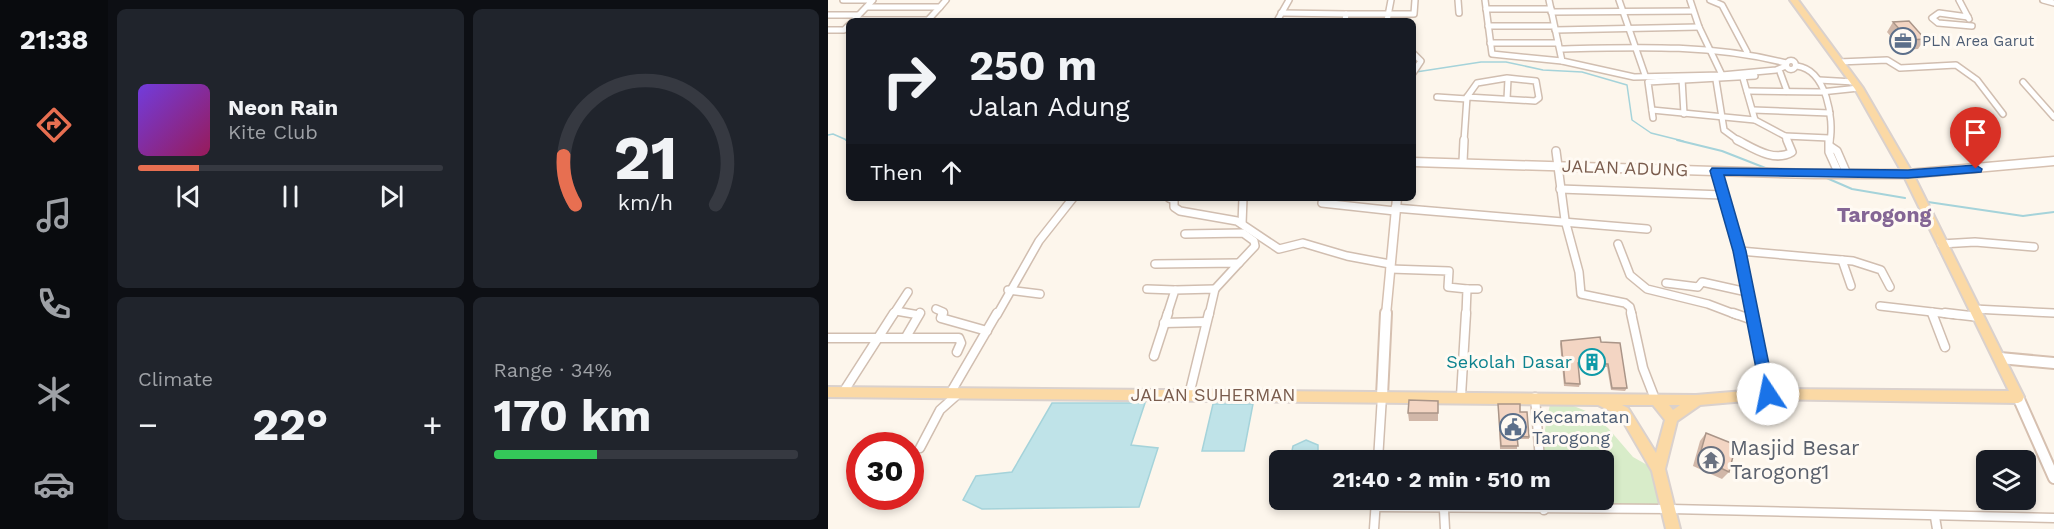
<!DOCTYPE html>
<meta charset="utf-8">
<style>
body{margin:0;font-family:"Work Sans",sans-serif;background:#20242c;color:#f1f3f6;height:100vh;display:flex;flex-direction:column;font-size:22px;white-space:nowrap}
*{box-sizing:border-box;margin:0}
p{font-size:20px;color:#9ea1a6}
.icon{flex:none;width:33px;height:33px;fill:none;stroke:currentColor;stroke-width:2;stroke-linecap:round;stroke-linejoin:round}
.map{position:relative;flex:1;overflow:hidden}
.panel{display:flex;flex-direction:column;gap:9px;padding:9px;background:#0d0f14;width:720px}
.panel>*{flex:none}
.top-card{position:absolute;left:18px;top:18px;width:570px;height:183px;border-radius:9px;box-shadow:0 3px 9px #0003;background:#171b24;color:#f1f3f6;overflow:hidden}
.controls{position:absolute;left:1148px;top:450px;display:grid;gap:12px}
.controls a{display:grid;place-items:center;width:60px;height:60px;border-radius:9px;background:#171b24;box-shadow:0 3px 9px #0003;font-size:30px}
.speed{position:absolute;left:18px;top:432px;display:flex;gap:12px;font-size:30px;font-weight:700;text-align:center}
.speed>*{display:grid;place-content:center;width:78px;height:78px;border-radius:50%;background:#171b24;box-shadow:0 3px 9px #0003;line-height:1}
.speed .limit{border:9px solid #d22;background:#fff;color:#111}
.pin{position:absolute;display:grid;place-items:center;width:51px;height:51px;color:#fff;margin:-62px -26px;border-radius:50% 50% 50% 0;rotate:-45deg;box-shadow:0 0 6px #0007}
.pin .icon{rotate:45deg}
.me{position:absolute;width:66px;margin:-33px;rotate:349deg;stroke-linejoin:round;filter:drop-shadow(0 0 4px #0008)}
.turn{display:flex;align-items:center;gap:21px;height:126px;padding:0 24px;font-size:27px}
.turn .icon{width:78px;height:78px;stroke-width:2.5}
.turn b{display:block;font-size:42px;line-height:51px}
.then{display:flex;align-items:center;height:57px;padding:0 24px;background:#0003;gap:12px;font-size:22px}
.big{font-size:45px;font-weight:700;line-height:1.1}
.panel .tile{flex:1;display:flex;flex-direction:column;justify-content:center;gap:9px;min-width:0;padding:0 21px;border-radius:9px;background:#20242c}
.panel .dial{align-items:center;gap:0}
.dial svg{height:156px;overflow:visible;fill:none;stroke:#363941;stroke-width:7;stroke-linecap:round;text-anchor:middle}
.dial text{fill:#f1f3f6;stroke:none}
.song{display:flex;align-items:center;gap:18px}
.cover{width:72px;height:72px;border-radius:9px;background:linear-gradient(135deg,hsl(260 70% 55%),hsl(330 70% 35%))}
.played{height:6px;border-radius:3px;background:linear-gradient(90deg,#e76f51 20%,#363941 20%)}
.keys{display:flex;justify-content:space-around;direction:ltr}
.heat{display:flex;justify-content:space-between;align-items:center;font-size:33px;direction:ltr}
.charge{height:9px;border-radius:4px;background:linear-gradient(90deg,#34c759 34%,#363941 0)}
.panel .tiles{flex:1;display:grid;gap:9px;grid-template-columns:repeat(2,1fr)}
.trip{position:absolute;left:441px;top:450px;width:345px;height:60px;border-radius:9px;background:#171b24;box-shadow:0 3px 9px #0003;font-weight:700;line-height:60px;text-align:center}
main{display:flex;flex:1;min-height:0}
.tabs{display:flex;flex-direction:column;width:108px;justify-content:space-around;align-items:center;background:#090b0e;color:#9ea1a6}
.tabs .icon{width:42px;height:42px}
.tabs .on{color:#e76f51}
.tabs b{font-size:27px;color:#f1f3f6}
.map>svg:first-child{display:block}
</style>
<main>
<nav class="tabs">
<b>21:38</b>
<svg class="icon on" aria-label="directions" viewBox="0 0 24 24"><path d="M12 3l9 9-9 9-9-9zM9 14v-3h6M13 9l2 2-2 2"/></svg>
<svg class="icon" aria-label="music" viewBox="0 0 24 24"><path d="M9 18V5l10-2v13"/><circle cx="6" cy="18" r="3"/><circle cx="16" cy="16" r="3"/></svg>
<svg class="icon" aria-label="phone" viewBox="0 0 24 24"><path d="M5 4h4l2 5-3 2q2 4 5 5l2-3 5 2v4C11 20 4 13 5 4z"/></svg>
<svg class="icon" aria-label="climate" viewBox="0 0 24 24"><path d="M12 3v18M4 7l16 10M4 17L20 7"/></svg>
<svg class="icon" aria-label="car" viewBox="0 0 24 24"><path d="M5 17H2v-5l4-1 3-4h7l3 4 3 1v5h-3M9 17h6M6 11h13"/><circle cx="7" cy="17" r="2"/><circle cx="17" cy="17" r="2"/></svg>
</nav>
<section class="panel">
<div class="tiles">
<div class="tile">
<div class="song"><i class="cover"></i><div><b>Neon Rain</b><p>Kite Club</p></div></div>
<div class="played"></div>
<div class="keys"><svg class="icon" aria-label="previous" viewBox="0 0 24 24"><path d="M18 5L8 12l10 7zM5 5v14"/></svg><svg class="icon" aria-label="pause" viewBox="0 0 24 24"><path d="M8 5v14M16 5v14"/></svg><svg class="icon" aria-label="next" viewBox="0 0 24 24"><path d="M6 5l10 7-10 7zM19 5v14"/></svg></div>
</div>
<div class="tile dial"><svg viewBox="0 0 100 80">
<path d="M14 69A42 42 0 1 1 86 69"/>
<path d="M14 69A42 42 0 0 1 8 44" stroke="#e76f51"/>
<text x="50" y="56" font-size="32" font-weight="700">21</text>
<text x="50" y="72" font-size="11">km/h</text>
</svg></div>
<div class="tile"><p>Climate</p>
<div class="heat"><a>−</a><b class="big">22°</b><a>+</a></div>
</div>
<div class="tile"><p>Range · 34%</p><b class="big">170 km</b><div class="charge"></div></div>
</div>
</section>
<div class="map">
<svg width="1226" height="529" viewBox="0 0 1226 529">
<rect width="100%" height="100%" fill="#fdf6ec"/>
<polygon fill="#d8ecc9" points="738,403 758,411 780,428 805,457 821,466 829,482 833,511 718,507 717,500 776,500 776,460 711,460 722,404"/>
<g fill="#bfe3e8" stroke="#a5d3da" stroke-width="1.5">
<polygon points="224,403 317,403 303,445 330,448 311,507 154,509 135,500 148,476 184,472"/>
<polygon points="385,404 425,404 416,451 374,451"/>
<polygon points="478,440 490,445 490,460 462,460 465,446"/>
</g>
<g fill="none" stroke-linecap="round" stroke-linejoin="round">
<g stroke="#a5d3da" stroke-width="1.5">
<polyline points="588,72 653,62 678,62 715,70 754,72 799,85 804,120 823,133 855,141"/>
<polyline points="0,135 5,134 21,141"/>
</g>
<g stroke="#a5d3da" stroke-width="2">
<polyline points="18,140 21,141"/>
<polyline points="849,140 894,151 940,169"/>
<polyline points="979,170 990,172"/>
<polyline points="994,176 1024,189 1077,198"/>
<polyline points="1100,202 1195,216 1226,212"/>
</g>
<defs>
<g id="street-far2">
<polyline points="15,0 45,0 25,21"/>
<polyline points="630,0 631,13"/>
<polyline points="657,0 664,54 734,61"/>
<polyline points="721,0 734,61 806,77 894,75 948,70 958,66"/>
<polyline points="791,0 817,75"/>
<polyline points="862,0 871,27 894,75"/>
<polyline points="882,0 894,5 919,52"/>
<polyline points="1131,0 1141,19"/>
<polyline points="1215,0 1226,3"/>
<polyline points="39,7 112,7 118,0"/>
<polyline points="658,9 723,9"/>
<polyline points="723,12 865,11"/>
<polyline points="453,13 518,14"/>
<polyline points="0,15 30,15"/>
<polyline points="1140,17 1111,13 1104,18 1110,23 1144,26"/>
<polyline points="26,20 100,20 112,7"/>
<polyline points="449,21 461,0"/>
<polyline points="517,21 518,14 586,14 587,0"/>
<polyline points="559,21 563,0"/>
<polyline points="660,26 726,26"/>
<polyline points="0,30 16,30 21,25"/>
<polyline points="727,30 871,27"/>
<polyline points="662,43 730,43"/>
<path d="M732 49C809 47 883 44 958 63"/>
<polyline points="585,53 593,61 585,73"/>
<circle cx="963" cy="65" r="4.5"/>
<polyline points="1011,62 1059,60 1072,68 1128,65 1149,80 1175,114"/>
<path d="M969 66C999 70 1006 120 1002 141"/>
<polyline points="952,72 959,91"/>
<polygon points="679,78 708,81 711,98 707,101 639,97 649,83"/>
<polyline points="915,78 927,120 957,136"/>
<polyline points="854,79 856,114"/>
<polyline points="888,80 896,130 911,141"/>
<polyline points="991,80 1026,82"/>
<polyline points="1195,82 1226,117"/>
<polyline points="919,91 993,92 1031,88"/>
<polyline points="609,97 639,99"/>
<polyline points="679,99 680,79"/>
<polyline points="824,110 927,120"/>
<polyline points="925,110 1002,113"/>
<polyline points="825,118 820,82 927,76"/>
<polyline points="636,141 639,97"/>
<polyline points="959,141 957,136 1001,138"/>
</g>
<g id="street-far1">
<path d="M909 140C925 148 946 163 964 152L959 140"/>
<polyline points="1001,140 1001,152 1011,174"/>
<polyline points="1003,147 1009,151 1019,174"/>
<polyline points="728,151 737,220 751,272 753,294 797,303 802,307 804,315"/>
<polyline points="635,162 636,140"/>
<polyline points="888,171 912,251 924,315"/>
<polyline points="732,189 895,195"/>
<polyline points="341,198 346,200 346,207 352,211 409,221 451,249 475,243 519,256 562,264"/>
<polyline points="495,198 494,203 567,211"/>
<polyline points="567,208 819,229"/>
<polyline points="414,224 415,198"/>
<polyline points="357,234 415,233 426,241 427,246 411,263"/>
<polyline points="790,244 802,275 819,289 880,304 909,315"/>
<polyline points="1113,244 1147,242 1206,247"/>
<polyline points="912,251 1025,261 1053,270 1062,287"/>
<polyline points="1014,260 1023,286"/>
<polyline points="327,264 411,263 387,289"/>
<polyline points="562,269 621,271 620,287 639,289 638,315"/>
<polyline points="838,283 870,287 874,282 919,292"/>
<polyline points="319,289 347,290"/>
<polyline points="639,289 650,289"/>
<polyline points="180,290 212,294"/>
<polyline points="1052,306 1130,315"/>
<polyline points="108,309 115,312 114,315"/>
<polyline points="1146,309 1226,313"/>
<polyline points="68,311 91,315"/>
<polyline points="1104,312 1105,315"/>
<polyline points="65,315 80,292"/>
<polyline points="169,315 211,241 245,198"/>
<polyline points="339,315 347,290 387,289 381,315"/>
</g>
<g id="street">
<polyline points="115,313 113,318 159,331"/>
<polyline points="803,313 815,368 827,399"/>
<polyline points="905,313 925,320"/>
<polyline points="924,313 940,394"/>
<polyline points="1104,313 1117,347"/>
<polyline points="1117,313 1151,317"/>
<polyline points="336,323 378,322"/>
<polyline points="78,337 92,313"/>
<polyline points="0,338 131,338 133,343 129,352"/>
<polyline points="326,356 340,313"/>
<polyline points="16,391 66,313"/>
<polyline points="123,392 169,313"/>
<polyline points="361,395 381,313"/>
<polyline points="633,396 638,313"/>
<polyline points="707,397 712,460"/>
<polyline points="92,448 112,410 130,394"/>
<polyline points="550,460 554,396"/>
<polyline points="715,500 716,510"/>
<polyline points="547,507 843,509 1226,518"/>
<polyline points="616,510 617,529"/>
<polyline points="1107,517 1109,529"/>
<polyline points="546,529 548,500"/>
</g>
<g id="secondary-far1">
<polyline points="585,162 986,174 1080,174 1226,161"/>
<polyline points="558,315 569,198"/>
</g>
<g id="secondary">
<polyline points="1172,358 1226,363"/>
<polyline points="554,396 558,313"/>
<polyline points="1190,397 1226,478"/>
</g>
<path id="primary" d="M962 0H970L1035 88 1085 174 1194 393 1196 397 1194 401 1190 403 940 399 872 405 849 421 837 469 852 529H838L824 471 792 416 770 405 0 397V387L868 395 940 389 1181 391 1075 174 1027 89ZM794 405H825L837 420 828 453 800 408ZM841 405H852L845 410Z"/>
</defs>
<use href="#street-far2" stroke="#d1beb0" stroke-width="8"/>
<use href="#street-far1" stroke="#d1beb0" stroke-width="10"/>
<use href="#street" stroke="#d1beb0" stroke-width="11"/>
<use href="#secondary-far1" stroke="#d6c0b0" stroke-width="11"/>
<use href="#secondary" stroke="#d6c0b0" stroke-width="14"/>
<use href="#primary" stroke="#dad1cd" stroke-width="4"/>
<use href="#street-far2" stroke="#fff" stroke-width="5"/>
<use href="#street-far1" stroke="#fff" stroke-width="7"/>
<use href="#street" stroke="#fff" stroke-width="8"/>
<use href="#secondary-far1" stroke="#fff" stroke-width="8"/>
<use href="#secondary" stroke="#fff" stroke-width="10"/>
<use href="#primary" fill="#fbd9a5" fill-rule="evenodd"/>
</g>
<g fill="#d1b7a8">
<polygon points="1065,22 1097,39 1090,49 1074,50 1059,32"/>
<polygon points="733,341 773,342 799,388 797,391 783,390 779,367 750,366 752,384 751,387 736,386 732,344"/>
<polygon points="610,401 610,421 581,421 580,413"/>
<polygon points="670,404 692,412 701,437 701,439 689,439 689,449 672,449"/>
<polygon points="878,433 901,472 894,479 865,466 872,441"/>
</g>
<g fill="#f3d5c3" stroke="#aa9588" stroke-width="1.5">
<polygon points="1081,21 1097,39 1081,40 1065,22"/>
<polygon points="772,337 773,342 792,343 799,388 784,388 780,364 750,363 752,384 737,383 733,341"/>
<polygon points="581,400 610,401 610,413 580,413"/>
<polygon points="670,404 692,404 692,412 699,412 701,437 689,436 690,446 673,446"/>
<polygon points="878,433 908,445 901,472 871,458"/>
</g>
<polygon fill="#1a73e8" stroke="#114b97" stroke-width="1.5" points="1148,165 1154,169 1153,172 1080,178 896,175 918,251 947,394 945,399 934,399 905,251 882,171 884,168 1080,170"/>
<defs>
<symbol id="office-ring" viewBox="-11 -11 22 22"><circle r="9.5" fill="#fffaf3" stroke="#5c6f8a" stroke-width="1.5"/><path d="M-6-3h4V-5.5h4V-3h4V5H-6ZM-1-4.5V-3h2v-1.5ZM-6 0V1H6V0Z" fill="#5c6f8a"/></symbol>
<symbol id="building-ring" viewBox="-11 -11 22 22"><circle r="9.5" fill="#fffaf3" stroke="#0f9aa8" stroke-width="1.5"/><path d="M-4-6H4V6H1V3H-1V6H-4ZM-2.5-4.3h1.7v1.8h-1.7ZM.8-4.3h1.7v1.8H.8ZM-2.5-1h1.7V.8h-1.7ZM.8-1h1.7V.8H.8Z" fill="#0f9aa8"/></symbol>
<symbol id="civic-ring" viewBox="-11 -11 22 22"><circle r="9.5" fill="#fffaf3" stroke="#5c6f8a" stroke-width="1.5"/><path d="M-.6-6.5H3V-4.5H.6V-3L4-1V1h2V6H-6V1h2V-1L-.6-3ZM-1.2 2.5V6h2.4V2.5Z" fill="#5c6f8a"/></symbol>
<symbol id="temple-ring" viewBox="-11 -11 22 22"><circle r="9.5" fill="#fffaf3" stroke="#6b7280" stroke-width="1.5"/><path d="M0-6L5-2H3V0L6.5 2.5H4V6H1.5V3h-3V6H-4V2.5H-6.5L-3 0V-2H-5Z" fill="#6b7280"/></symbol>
</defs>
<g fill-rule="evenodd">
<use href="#office-ring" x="1060" y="26" width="30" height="30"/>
<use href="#building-ring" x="749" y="347" width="30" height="30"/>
<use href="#civic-ring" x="670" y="412" width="30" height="30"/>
<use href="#temple-ring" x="868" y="445" width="30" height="30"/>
</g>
<g text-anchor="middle" stroke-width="6" stroke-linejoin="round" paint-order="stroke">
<g font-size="15" fill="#4e5e75" stroke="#fffaf3" text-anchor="start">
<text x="1094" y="46">PLN Area Garut</text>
</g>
<g font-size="18" fill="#7a5c4d" stroke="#fffaf3">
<text transform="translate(797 168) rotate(2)" y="6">JALAN ADUNG</text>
<text x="385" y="401">JALAN SUHERMAN</text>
</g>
<g font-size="18" fill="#0d838f" stroke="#fffaf3" text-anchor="end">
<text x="744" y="368">Sekolah Dasar</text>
</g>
<g font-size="18" fill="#4e5e75" stroke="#fffaf3" text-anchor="start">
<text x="704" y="423">Kecamatan<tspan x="704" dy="21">Tarogong</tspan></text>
</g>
<g font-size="21" font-weight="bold" fill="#846695" stroke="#fffaf3">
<text x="1056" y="222">Tarogong</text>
</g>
<g font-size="21" fill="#5b616d" stroke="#fffaf3" text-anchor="start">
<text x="902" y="455">Masjid Besar<tspan x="902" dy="24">Tarogong1</tspan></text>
</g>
</g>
</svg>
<div class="controls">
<a><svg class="icon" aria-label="layers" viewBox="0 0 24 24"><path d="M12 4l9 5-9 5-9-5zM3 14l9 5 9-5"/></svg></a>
</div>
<div class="speed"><div class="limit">30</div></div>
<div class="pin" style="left:1148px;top:169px;background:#d93025"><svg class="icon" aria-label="arrive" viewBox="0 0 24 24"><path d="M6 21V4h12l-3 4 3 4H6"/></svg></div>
<svg class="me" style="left:940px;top:394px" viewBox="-20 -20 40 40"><circle r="19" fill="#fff"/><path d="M0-13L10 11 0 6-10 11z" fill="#1a73e8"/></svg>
<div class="trip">21:40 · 2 min · 510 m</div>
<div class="top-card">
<div class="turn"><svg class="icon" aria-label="right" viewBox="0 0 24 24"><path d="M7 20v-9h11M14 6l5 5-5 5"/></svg><div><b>250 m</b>Jalan Adung</div></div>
<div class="then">Then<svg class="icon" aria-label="ahead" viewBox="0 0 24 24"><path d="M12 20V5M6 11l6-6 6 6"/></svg></div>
</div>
</div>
</main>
